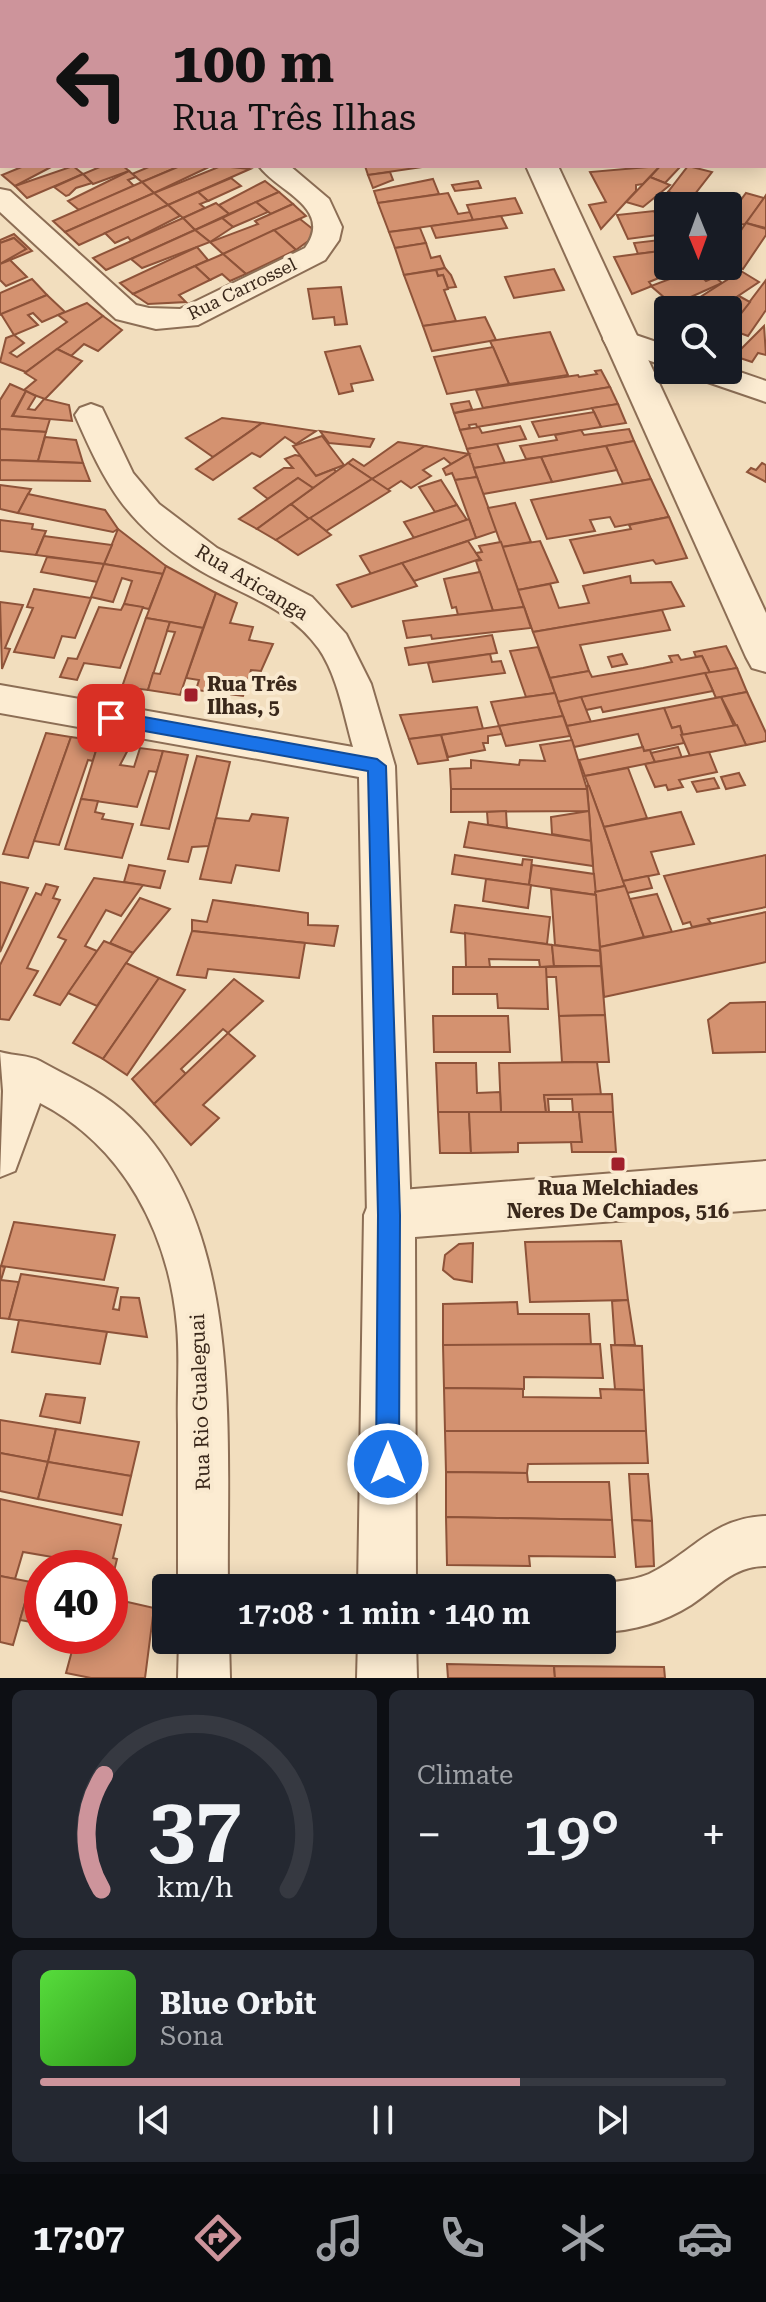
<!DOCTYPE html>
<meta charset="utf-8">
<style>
body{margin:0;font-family:"Roboto Serif",serif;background:#242831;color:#f1f3f6;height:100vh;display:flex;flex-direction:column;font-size:30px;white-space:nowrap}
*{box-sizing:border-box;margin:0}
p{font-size:26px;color:#9ea1a6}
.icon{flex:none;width:44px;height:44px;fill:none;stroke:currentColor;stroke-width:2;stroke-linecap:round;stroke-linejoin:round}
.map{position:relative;height:1678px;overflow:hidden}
.sheet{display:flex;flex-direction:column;gap:12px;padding:12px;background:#0d0f14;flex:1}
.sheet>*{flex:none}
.top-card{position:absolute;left:0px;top:0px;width:766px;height:168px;box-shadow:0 4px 20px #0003;background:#cd949b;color:#111;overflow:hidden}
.needle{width:52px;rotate:179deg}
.tools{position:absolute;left:654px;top:192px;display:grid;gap:16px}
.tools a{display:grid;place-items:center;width:88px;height:88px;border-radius:8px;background:#171b24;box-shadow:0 4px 20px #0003;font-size:40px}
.speed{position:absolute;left:24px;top:1550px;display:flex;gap:16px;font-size:40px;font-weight:700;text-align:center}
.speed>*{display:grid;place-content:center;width:104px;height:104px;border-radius:50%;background:#171b24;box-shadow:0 4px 20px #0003;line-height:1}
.speed .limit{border:12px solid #d22;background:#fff;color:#111}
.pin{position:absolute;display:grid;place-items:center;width:68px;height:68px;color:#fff;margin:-34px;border-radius:16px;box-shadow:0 4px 12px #0006}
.me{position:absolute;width:88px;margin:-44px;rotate:0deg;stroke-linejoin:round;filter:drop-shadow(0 0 6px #0008)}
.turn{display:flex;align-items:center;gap:28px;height:168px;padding:0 40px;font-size:36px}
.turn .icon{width:104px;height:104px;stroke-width:2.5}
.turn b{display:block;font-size:56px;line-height:68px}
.big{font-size:60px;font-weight:600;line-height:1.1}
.sheet .widget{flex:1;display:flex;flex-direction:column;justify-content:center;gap:12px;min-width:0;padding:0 28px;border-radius:12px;background:#242831}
.sheet .dial{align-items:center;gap:0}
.dial svg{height:208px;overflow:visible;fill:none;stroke:#363941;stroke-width:7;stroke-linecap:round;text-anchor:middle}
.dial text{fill:#f1f3f6;stroke:none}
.song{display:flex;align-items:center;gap:24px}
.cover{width:96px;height:96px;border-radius:12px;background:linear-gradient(135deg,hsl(110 70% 55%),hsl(110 70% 35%))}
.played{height:8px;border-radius:4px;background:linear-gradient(90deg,#cd949b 70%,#363941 70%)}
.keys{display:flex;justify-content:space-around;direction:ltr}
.heat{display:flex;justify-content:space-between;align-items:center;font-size:44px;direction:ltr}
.sheet .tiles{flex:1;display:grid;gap:12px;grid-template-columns:1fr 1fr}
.widget:last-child{grid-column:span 2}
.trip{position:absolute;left:152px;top:1574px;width:464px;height:80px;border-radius:8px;background:#171b24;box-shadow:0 4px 20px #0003;font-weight:600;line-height:80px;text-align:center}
.dock{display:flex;height:128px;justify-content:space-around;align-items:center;background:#090b0e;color:#9ea1a6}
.dock .icon{width:56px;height:56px}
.dock .on{color:#cd949b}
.dock b{font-size:36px;color:#f1f3f6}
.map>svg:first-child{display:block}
</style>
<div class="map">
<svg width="766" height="1678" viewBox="0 0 766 1678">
<rect width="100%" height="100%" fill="#f2debe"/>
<g fill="#d49270" stroke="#8e5339" stroke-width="2">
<polygon points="24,166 53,166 15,186 2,175"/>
<polygon points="73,166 83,174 27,198 15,186"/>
<polygon points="102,166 123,166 129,171 93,184 83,174"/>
<polygon points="151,166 180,166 142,182 132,174"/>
<polygon points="180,166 211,166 154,193 142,182"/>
<polygon points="221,166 250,169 168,205 154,193"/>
<polygon points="365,166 429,166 368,175"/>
<polygon points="660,166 681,166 665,183 650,177"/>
<polygon points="660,166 643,184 636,185 636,191 601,229 589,205 606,202 590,172"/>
<polygon points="688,166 712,172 691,199 668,192"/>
<polygon points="129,171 136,177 128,180 134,186 79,210 68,201"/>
<polygon points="390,172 393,180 373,188 368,175"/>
<polygon points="83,174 92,183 76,188 69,195 66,196 54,187"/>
<polygon points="650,177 670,185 643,207 626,202"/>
<polygon points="231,178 241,186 208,201 198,192"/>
<polygon points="433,179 439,194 378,203 374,191"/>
<polygon points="265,181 279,192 229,214 219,205"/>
<polygon points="478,181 481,188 455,191 452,185"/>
<polygon points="142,182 154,193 65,232 53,221"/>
<polygon points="198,192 208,201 200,204 205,208 183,218 168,205"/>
<polygon points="279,192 293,204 271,214 256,202"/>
<polygon points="668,192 691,199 686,206 668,206 665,234 654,212 666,205 659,203"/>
<polygon points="154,193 168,205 79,245 65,232"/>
<polygon points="448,193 458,214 470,212 473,220 389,232 378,203"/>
<polygon points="746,193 764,198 746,224 728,226 728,206 709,206 717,194 740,201"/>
<polygon points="766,195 766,228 746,223 764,198"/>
<polygon points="515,198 522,213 473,220 467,205"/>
<polygon points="256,202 268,212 233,227 222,218"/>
<polygon points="216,203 229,214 195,230 183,218"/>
<polygon points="293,204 306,216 223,254 210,242 258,224 255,221"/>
<polygon points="168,205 180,216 131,241 128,237 115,243 105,233"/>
<polygon points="654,211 665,234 628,239 617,215"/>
<polygon points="501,216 507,228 436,238 431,226"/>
<polygon points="183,218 195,230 106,270 93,258"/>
<polygon points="222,218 233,227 210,242 195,230"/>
<polygon points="300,219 314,230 311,239 296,250 274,230"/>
<polygon points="746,223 766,229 766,235 743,269 728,263 728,249"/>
<polygon points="420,228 426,243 395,248 389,232"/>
<polygon points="195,230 210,242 142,268 131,259"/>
<polygon points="274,230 296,250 246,274 223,254"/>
<polygon points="14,234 32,251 10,260 7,257 26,249 14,238 0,243 0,240"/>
<polygon points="14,238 26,249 0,264 0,243"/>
<polygon points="668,239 668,250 638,254 634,243"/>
<polygon points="426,243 431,258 440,256 445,268 404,275 395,248"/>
<polygon points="197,247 208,260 133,294 120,283"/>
<polygon points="668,250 668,266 703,266 686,273 681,269 649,282 652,286 632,294 614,257"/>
<polygon points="223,254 246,274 230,281 222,274 210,280 195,266"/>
<polygon points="10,260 27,277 6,286 0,280 0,264"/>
<polygon points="195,266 210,280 179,295 186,302 148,304 133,294"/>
<polygon points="704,266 707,269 698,273 706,281 715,277 722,283 673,305 651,286"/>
<polygon points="445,268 451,275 456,287 448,288 443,275 438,276 436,270"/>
<polygon points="554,269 564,290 514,298 505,277"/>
<polygon points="436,270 438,276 443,275 448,289 444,290 456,321 423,326 404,275"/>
<polygon points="741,271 759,282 717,310 680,310"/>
<polygon points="32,279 47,295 0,315 0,293"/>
<polygon points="766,280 766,310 748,336 729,329"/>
<polygon points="341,287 347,324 335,325 334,317 313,319 308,289"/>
<polygon points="47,295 65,312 42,322 33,313 28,315 38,325 14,335 1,314"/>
<polygon points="739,296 750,302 728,330 728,310 717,310"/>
<polygon points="87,303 103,316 26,372 0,362 6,338 14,335 24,343 10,353 17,357 67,322 58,315"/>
<polygon points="103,316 122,330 98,351 84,344 71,356 57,349"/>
<polygon points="485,317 496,340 432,351 423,326"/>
<polygon points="764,326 766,355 758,353 752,362 734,356"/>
<polygon points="550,332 568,375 509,384 490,341"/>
<polygon points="360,346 373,380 351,384 353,391 339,394 325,352"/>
<polygon points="493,347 509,384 447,394 434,357"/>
<polygon points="57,349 82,361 45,399 23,391 36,380 25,373"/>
<polygon points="601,370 610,387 483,408 476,390 578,375 579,377 597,374 595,371"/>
<polygon points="10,384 26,391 12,416 50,419 46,432 0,429 0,400"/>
<polygon points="610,387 618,404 477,427 476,424 469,425 470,428 460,430 454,413"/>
<polygon points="26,391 36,396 28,409 35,410 44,399 69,405 72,421 13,416"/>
<polygon points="469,401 472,409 454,413 451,404"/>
<polygon points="618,404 626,423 601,427 592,408"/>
<polygon points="594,412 601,427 539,437 532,422"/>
<polygon points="222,418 262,423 213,457 186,438"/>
<polygon points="262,423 316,431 296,444 285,437 260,457 252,453 213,480 196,469"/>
<polygon points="520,426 526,439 467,449 460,430 479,427 482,433"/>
<polygon points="0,429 46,432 38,461 0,460"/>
<polygon points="629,429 634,441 541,457 526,459 520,446 557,440 555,435 581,430 584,435"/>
<polygon points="320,431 374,439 370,447 329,443"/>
<polygon points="322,436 344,465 316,476 293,446"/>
<polygon points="45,437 76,440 83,463 38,461"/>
<polygon points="634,441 651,479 623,484 606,446"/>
<polygon points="398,442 425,446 372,479 348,463 353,459 364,466"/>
<polygon points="497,444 505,463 474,468 467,449"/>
<polygon points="425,446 469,454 451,464 444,458 423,470 431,476 411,488 401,481 387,490 372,479"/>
<polygon points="606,446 617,470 552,482 541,457"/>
<polygon points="469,454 477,477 455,480 452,473 446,475 443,469"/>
<polygon points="295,455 300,456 316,476 334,469 336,472 313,488 298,478 268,499 254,488 284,468 293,468 285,459"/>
<polygon points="541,457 552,482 483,494 474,468"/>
<polygon points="0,460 83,463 90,481 0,480"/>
<polygon points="348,463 372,479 309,519 291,504"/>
<polygon points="762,463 766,465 766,482 747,472 751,468 756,470"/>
<polygon points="477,477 497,531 476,538 455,480"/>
<polygon points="298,478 313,488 257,529 239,519"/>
<polygon points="372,479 390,491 326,531 310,518"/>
<polygon points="651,479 669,517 615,527 610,517 590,520 595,531 547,539 531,500"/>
<polygon points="441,480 457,505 435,512 419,487"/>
<polygon points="0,485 31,489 18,513 0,509"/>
<polygon points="28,494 105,510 118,529 113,532 18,513"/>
<polygon points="515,503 531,542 502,547 488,508"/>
<polygon points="291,504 309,519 276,540 257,529"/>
<polygon points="457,505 467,520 414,538 404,522"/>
<polygon points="669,517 687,558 656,564 653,560 584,573 570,540 631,529 629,525"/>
<polygon points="310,518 331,535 298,555 276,540"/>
<polygon points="469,519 476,538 371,574 360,556"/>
<polygon points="0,520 33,524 32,529 46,531 36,555 0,551"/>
<polygon points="118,529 166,566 163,574 104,564"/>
<polygon points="44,536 112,545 104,564 36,555"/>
<polygon points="468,541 480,559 414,581 402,563"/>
<polygon points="540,541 558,582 518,590 502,547"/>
<polygon points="501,542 524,607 493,611 476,561 481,560 476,553 482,552 479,546"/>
<polygon points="47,557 104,564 98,582 41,572"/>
<polygon points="402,563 417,586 352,607 337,585"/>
<polygon points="104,564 163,574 149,609 124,604 132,581 122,578 113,602 91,597"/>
<polygon points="166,566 216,593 203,628 146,618"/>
<polygon points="480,572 493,611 458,615 456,607 452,608 444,579"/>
<polygon points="630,576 631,583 671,582 684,606 533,632 518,590 550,584 559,608 589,603 583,586"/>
<polygon points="34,589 91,598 75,638 62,636 54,658 14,652 33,608 27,607"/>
<polygon points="216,593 237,603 230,623 253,627 249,640 273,644 261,671 251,670 243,696 196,690 199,680 186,678"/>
<polygon points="0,602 23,605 5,648 10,649 2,669"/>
<polygon points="124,604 143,607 120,668 84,663 77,680 60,677 68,658 77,659 99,607 121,610"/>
<polygon points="524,607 531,628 432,639 431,635 407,638 403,621"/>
<polygon points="662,610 670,630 580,645 589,671 550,678 533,632"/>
<polygon points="146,618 170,622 148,690 122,687"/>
<polygon points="170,622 203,628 180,695 148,690 153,673 160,674 175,632 167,631"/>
<polygon points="492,635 497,653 409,665 405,648"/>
<polygon points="726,646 737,668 710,673 702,656 696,657 694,652"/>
<polygon points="538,647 555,693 526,697 510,651"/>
<polygon points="490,654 492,662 501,661 505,673 433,682 428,663"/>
<polygon points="622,654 627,664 612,667 608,657"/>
<polygon points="678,655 681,660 702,656 710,673 558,702 550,678 589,671 592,677 643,668 672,662 669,656"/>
<polygon points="737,668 747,692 716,698 705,673"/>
<polygon points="705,673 713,691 603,712 601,707 586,710 581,697"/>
<polygon points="747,692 766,733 766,741 746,745 721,697"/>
<polygon points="555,693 563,716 499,726 491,702"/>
<polygon points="581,697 591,722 567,726 558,702"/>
<polygon points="721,697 734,726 683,735 680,726 672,728 664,708"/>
<polygon points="477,707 483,729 409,739 400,715"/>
<polygon points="664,708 672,728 680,726 684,743 644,751 638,734 574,747 567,726"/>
<polygon points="563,716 570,736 506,746 499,726"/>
<polygon points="737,725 746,745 690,756 681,735"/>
<polygon points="499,726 502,734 488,736 488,743 483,743 485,750 448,757 441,735"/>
<polygon points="46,733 71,737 28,858 3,854"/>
<polygon points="441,735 448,760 418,764 409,739"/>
<polygon points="71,737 99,741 93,761 88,760 59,845 34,841"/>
<polygon points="572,740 587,789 451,789 450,769 471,768 471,760 519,765 520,760 545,761 540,745"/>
<polygon points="99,741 130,746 120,765 134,767 140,748 163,751 157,772 149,771 137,807 81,799"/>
<polygon points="643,747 644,751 650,750 655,762 585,776 579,760"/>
<polygon points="678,747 682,758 655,762 651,753"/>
<polygon points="163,751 188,755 169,829 141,825"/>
<polygon points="709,752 717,772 679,780 683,787 668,790 666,785 655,787 645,764"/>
<polygon points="197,756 230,762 209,846 192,847 188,862 168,859"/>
<polygon points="628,768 647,818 604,827 585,776"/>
<polygon points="739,773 745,785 726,789 721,777"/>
<polygon points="714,778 719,788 697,792 692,782"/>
<polygon points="587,786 589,786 625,886 595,892"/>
<polygon points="451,789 587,789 589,811 451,812"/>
<polygon points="81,799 98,801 95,812 104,814 102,819 133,824 122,858 65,849"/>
<polygon points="506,811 507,828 488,825 487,812"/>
<polygon points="589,811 591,841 552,834 551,817"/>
<polygon points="681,812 694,844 651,852 659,874 623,881 604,827"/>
<polygon points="252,814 288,818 279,871 236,865 231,883 200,879 216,818 249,821"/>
<polygon points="469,822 591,841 593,866 464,847"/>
<polygon points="455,855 522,865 523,859 532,860 529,885 452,874"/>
<polygon points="766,855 766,907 708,919 711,923 692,927 690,922 683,924 664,876"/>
<polygon points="129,865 165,871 160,888 124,882"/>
<polygon points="532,865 594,874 596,895 529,885"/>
<polygon points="648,876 652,888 627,893 623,881"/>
<polygon points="94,878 143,885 121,916 106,910 85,946 97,951 60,1005 34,995 66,940 58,937"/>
<polygon points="486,879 531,885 528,908 483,901"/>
<polygon points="0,882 28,888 0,952"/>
<polygon points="46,884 58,887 53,898 60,900 27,968 38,971 9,1020 0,1019 0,965 36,893 41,895"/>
<polygon points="625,886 644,937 600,947 595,892"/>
<polygon points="551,889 596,895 600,951 555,945"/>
<polygon points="657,894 672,932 644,937 630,899"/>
<polygon points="140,898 170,909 133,953 110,943"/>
<polygon points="213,900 308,913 308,925 338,926 334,946 192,931 192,920 207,922"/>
<polygon points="455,905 550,917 547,944 451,932"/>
<polygon points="766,912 766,962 604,997 600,947"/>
<polygon points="192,931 305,943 299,978 208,969 206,978 177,975"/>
<polygon points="465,933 552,945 554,966 540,967 539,960 489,959 490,967 466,967"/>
<polygon points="104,941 133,953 97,1006 68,993"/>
<polygon points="552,945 600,951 601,966 554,966"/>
<polygon points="126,963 159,978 103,1059 73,1043"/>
<polygon points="601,966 605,1015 559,1016 556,977 546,977 546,967"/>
<polygon points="453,967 546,967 548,1009 498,1008 497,994 453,994"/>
<polygon points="159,978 185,990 127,1075 103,1059"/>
<polygon points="234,979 263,1001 228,1033 223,1029 181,1069 186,1074 154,1104 132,1079"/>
<polygon points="766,1002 766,1052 713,1053 708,1020 730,1003"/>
<polygon points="605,1015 609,1062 562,1062 559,1016"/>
<polygon points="433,1016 508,1016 510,1052 434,1052"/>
<polygon points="228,1033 255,1056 203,1105 219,1118 191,1145 154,1104"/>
<polygon points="597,1062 601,1095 544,1095 546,1112 501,1112 499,1063"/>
<polygon points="436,1063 476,1063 477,1093 500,1092 501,1112 438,1112"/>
<polygon points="612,1094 613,1112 573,1112 572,1099 548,1099 549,1112 546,1112 544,1095"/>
<polygon points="438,1112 469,1112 471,1153 440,1153"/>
<polygon points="469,1112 579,1112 582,1142 518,1143 518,1152 471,1153"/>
<polygon points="579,1112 613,1112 616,1152 572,1152 571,1142 582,1142"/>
<polygon points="14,1222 115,1235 104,1280 1,1266"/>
<polygon points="621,1241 628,1300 530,1302 525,1242"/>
<polygon points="473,1243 472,1282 454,1279 443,1270 445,1255 459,1244"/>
<polygon points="0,1266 5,1267 1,1280 19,1282 9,1319 0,1318"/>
<polygon points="21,1274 118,1288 113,1309 119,1310 121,1297 139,1298 147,1337 9,1319"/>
<polygon points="628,1300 635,1345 615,1345 612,1301"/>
<polygon points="517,1302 518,1314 589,1314 591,1345 443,1345 443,1304"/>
<polygon points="19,1320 107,1332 100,1364 12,1352"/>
<polygon points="600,1344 603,1378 524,1377 524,1389 444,1388 443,1345"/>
<polygon points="611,1345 642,1346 644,1390 615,1389"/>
<polygon points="444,1388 523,1389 523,1397 601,1398 600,1389 644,1390 646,1431 445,1431"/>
<polygon points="46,1394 85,1398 80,1423 40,1416"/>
<polygon points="0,1420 56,1429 48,1462 0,1453"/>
<polygon points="56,1429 139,1442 131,1476 48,1462"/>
<polygon points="445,1431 646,1431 648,1463 528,1464 527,1473 446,1472"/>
<polygon points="0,1453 48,1462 38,1499 0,1491"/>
<polygon points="48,1462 131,1476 122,1515 38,1499"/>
<polygon points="446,1472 527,1473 528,1482 609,1482 612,1520 446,1517"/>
<polygon points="629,1474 648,1474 652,1521 632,1520"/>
<polygon points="0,1499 121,1525 113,1558 117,1559 111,1584 118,1586 114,1599 110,1598 110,1568 62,1568 64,1559 23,1552 15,1579 0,1576"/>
<polygon points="446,1517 612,1520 615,1557 529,1556 530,1566 447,1565"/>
<polygon points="632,1520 652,1521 654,1566 636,1567"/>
<polygon points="0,1576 31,1582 13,1645 0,1642"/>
<polygon points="31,1582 42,1585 42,1624 20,1620"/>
<polygon points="110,1598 154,1608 145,1678 91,1678 66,1673 76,1636 110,1636"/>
<polygon points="447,1664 554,1666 555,1678 448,1678"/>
<polygon points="554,1666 664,1667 665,1678 555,1678"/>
</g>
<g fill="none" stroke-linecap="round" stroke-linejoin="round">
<defs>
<g id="minor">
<polygon points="0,25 2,26 2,42 0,41"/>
<rect x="764" y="139" width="2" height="16"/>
<path d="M259 166H290L329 199 342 227 339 240 325 260 198 325 156 329 116 319 0 212V189L10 191 136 305 149 308 180 309 305 248C334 208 278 192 259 166Z"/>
<polygon points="618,329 668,346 668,367 607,346 603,339 607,332"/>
<polygon points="728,368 766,381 766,402 693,377 689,370"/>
<path d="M91 404 102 408 133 473 159 504 217 548 312 597 346 634 371 684 395 766 411 1215 405 1230 389 1236 373 1230 367 1215 359 777 0 713V685L353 747C344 716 338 677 319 649 288 605 237 594 193 566 126 523 106 486 75 415L80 408Z"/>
<path d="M0 1052C13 1056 29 1055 40 1061 68 1077 98 1089 123 1111 247 1220 226 1438 228 1588H178C178 1533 178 1478 178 1424 177 1391 180 1359 177 1326 169 1234 124 1146 40 1103L15 1171 0 1177 3 1091Z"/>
<path d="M766 1516V1566C733 1566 717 1588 691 1605 664 1622 633 1631 602 1632V1588H587C607 1580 629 1583 649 1574 692 1553 712 1518 766 1516Z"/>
<polygon points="179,1640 229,1640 230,1678 178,1678"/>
</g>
<g id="tertiary">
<polygon points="447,0 484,0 485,2 448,2"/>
<polygon points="526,166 558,166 766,613 766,672 752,668 746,657"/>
<polygon points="766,1161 766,1209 415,1237 416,1588 358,1588 364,1215 371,1198 389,1191"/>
<polygon points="358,1640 416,1640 417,1678 357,1678"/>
</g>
</defs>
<use href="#minor" stroke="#8c6e55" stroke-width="4"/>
<use href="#tertiary" stroke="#8c6e55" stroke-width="4"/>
<use href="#minor" fill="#fcecd2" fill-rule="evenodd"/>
<use href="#tertiary" fill="#fcecd2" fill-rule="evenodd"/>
</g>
<polygon fill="#1a73e8" stroke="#114b97" stroke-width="2" points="111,711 377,759 386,766 400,1215 399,1464 396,1472 388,1475 380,1472 376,1464 378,1215 368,771 111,725 102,718"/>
<g fill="#a11f2b" stroke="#f9e9cf" stroke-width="3">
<rect x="183" y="687" width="16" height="16" rx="4"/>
<rect x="610" y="1156" width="16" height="16" rx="4"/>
</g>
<g text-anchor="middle" stroke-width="8" stroke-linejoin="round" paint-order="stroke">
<g font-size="18" fill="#3a281b" stroke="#f9e9cf">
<text transform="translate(242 289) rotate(-26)" y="6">Rua Carrossel</text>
</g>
<g font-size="20" fill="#3a281b" stroke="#f9e9cf">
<text transform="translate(252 582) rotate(31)" y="7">Rua Aricanga</text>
<text transform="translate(200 1402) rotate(-92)" y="7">Rua Rio Gualeguai</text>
</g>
<g font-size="20" font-weight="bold" fill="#3a281b" stroke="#f9e9cf" text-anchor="start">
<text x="207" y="691">Rua Três<tspan x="207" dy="23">Ilhas, 5</tspan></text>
<text x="618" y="1195" text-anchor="middle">Rua Melchiades<tspan x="618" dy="23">Neres De Campos, 516</tspan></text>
</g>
</g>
</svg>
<div class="tools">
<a><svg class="needle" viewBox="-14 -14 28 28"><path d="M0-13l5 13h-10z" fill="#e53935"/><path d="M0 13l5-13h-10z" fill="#9ea1a6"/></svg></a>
<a><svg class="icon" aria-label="search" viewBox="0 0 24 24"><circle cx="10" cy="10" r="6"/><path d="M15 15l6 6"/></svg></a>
</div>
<div class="speed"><div class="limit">40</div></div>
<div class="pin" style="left:111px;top:718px;background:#d93025"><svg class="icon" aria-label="arrive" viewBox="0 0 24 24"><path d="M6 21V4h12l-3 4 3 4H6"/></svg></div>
<svg class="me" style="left:388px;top:1464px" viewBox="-20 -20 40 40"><circle r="17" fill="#1a73e8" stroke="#fff" stroke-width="3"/><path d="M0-11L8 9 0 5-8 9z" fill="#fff"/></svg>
<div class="trip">17:08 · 1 min · 140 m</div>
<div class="top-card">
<div class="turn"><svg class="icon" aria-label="left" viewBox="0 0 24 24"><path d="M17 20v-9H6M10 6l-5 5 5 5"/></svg><div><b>100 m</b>Rua Três Ilhas</div></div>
</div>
</div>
<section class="sheet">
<div class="tiles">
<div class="widget dial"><svg viewBox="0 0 100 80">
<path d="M14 69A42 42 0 1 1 86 69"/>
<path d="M14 69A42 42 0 0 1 15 25" stroke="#cd949b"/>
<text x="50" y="56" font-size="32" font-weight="700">37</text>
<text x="50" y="72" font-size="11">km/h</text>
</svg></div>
<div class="widget"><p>Climate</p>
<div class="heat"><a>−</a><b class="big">19°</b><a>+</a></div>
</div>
<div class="widget">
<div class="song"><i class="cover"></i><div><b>Blue Orbit</b><p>Sona</p></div></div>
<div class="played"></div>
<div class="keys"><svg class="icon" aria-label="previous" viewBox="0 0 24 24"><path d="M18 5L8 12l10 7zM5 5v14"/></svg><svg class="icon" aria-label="pause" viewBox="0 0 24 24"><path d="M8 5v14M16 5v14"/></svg><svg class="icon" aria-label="next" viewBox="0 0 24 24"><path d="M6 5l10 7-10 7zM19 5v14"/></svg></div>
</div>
</div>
</section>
<nav class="dock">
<b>17:07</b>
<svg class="icon on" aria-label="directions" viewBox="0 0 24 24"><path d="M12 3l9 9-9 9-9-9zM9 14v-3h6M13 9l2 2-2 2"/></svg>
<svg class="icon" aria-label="music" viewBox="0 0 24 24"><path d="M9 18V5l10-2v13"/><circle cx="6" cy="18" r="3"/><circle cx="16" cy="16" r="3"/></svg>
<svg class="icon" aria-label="phone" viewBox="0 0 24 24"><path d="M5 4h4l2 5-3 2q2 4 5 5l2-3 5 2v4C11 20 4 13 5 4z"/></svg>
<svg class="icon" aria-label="climate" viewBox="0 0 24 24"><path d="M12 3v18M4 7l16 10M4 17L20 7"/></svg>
<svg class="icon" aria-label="car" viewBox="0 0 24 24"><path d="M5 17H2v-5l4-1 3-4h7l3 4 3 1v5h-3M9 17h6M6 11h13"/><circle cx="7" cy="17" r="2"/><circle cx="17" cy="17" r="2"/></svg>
</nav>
